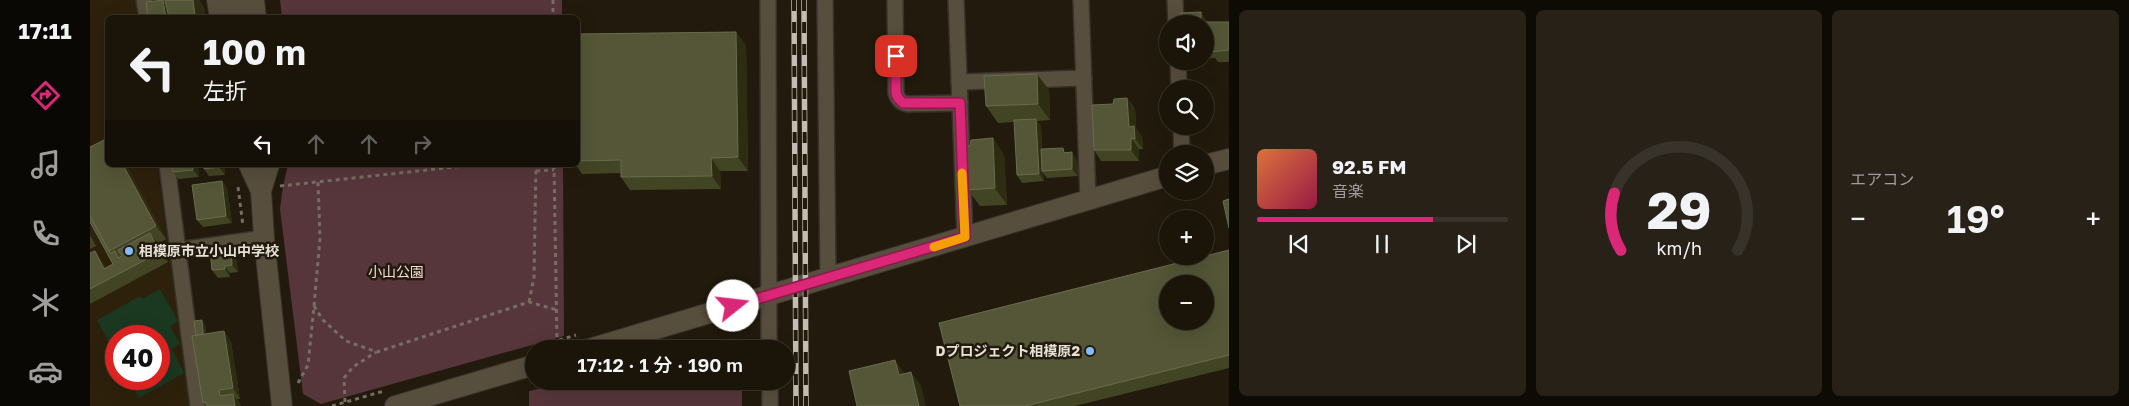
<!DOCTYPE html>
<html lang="ja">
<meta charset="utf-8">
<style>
body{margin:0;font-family:"Golos Text","Noto Sans JP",sans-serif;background:#272117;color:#f1f3f6;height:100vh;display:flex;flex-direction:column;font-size:19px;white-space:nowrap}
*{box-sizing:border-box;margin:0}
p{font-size:16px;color:#9f9e9c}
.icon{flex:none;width:28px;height:28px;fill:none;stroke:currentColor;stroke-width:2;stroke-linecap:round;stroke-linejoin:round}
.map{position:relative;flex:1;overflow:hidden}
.sheet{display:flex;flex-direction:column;gap:10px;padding:10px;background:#0e0b05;width:900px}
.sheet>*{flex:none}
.guide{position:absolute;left:15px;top:15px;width:475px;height:152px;border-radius:8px;box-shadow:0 5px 20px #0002,0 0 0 1px #38332a;background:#1a1409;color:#f1f3f6;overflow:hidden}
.fabs{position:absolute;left:1069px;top:15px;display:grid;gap:10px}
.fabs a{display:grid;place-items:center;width:55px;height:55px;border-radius:50%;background:#1a1409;box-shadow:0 5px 20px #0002,0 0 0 1px #38332a;font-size:25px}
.speed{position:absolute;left:15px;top:325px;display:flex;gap:10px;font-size:25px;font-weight:700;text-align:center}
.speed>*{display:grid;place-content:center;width:65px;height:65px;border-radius:50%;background:#1a1409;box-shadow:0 5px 20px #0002,0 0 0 1px #38332a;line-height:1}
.speed .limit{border:8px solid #d22;background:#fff;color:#111}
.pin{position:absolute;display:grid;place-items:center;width:42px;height:42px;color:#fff;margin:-21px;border-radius:10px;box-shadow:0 2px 8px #0006}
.me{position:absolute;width:55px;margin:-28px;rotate:74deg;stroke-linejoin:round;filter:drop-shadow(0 0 4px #0008)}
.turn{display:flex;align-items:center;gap:18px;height:105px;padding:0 15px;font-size:22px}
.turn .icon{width:65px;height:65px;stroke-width:2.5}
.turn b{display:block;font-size:35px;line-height:42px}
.lanes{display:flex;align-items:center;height:48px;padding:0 15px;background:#0003;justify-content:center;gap:25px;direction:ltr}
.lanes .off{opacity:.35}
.big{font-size:38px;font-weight:600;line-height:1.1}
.sheet .tile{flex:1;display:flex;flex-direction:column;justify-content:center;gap:8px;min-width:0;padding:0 18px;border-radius:8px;background:#272117}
.sheet .dial{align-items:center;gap:0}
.dial svg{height:130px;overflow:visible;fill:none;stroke:#38332a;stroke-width:7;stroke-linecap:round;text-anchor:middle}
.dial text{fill:#f1f3f6;stroke:none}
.song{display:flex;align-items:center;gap:15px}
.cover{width:60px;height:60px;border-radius:8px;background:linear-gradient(135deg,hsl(20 70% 55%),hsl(340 70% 35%))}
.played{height:5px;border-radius:2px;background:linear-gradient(90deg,#db2777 70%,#38332a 70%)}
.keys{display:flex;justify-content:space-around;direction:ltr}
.heat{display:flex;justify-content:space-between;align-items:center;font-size:28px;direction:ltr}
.sheet .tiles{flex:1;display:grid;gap:10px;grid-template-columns:repeat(3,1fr)}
.trip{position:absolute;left:435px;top:340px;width:270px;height:50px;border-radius:25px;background:#1a1409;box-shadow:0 5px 20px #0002,0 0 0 1px #38332a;font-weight:600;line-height:50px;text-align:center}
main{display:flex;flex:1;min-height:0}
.dock{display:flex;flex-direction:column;width:90px;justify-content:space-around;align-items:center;background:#0a0804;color:#9f9e9c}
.dock .icon{width:35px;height:35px}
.dock .on{color:#db2777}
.dock b{font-size:22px;color:#f1f3f6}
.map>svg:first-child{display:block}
</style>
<main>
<nav class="dock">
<b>17:11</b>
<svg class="icon on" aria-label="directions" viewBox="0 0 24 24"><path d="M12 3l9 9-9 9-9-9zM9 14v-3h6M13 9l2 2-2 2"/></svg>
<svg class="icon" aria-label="music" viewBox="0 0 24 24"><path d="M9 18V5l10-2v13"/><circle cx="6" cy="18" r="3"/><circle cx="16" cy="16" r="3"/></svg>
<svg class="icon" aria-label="phone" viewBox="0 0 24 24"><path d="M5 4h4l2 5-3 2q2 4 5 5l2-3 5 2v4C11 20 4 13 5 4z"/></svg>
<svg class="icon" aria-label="climate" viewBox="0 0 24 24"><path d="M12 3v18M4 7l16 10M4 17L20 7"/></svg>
<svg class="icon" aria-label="car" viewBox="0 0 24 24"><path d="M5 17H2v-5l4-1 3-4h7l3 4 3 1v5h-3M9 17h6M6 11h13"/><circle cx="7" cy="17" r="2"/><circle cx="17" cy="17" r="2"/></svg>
</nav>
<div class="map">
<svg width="1139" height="406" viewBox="0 0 1139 406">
<rect width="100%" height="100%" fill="#221a0c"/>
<path fill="#2d210c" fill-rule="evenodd" d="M0 0H45L48 17 18 18V165H67L100 406H0ZM26 336H69V379H26Z"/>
<g fill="#57363b">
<polygon points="190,0 472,0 472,17 192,17"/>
<polygon points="198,165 473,165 474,336 231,404 213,394 190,209 193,186"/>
<polygon points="483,381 652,381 652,406 439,406 439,391"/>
</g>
<polygon fill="#1b3820" points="70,289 88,321 80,326 90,344 82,349 94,373 49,398 39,379 69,379 69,336 26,336 26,355 7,320 50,296 52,299"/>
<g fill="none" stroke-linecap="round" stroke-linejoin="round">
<defs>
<g id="minor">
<polyline points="54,0 57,18"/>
<polyline points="678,0 679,349"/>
<polyline points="735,0 738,278"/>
<path d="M805 0 806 93C808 100 811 103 818 104L870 103"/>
<polyline points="866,0 875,237"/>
<polyline points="991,0 998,200"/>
<polyline points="1085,0 1086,24"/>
<polyline points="1088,61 1089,89"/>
<polyline points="869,82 994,78"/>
<polyline points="1091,126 1092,154"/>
<polyline points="77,165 108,406"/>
<polyline points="89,250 174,238"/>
<polyline points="680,381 680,406"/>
</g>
<g id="tertiary">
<polyline points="127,0 130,18"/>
<polyline points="146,0 148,18"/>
<polyline points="164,0 166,18"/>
<polyline points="159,165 171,191"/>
<polyline points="179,165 171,191 174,238 192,406"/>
<polyline points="1115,165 1139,159"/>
<polyline points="499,349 1078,176"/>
<polyline points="305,406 444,365"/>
</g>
</defs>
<use href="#minor" stroke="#38312b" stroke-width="18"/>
<use href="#tertiary" stroke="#38312b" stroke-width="22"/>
<g stroke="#756e62" stroke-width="3" stroke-dasharray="4 4" stroke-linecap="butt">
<polyline points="463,0 463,18"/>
<polyline points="464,165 467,341"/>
<polyline points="446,171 464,170"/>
<polyline points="190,186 383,165"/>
<polyline points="148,187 153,226"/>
<polyline points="439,302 444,277 446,165"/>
<polyline points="224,306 233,320 256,341 287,352 439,302 467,310"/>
<polyline points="446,347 486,335"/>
<polyline points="208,383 218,365 224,306 230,238 228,182"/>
<polyline points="255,402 254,378 263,367 286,352"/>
<polyline points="242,406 294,391"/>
</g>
<use href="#minor" stroke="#584e3e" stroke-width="15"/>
<use href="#tertiary" stroke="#584e3e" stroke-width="20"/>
<defs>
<g id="rail">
<polyline points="704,0 706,406"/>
<polyline points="714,0 716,406"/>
</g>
</defs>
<use href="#rail" stroke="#c3bdb3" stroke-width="5.5"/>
<use href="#rail" stroke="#221a0c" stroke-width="4" stroke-dasharray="11" stroke-linecap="butt"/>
</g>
<g fill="#424524">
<polygon points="68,0 109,0 114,7 115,18 58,18"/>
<polygon points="1118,22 1139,22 1139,62 1128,62 1125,58 1115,59 1115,24"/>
<polygon points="488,34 656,45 658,171 630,171 631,189 540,190 531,177 531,173 492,174 486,165 488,165"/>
<polygon points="959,90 960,120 947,121 951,126 952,149 976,152 987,160 988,176 957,178 953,173 954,181 932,183 927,175 924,122 908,123 896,106"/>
<polygon points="1037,98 1045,109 1046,128 1052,137 1053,149 1049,149 1049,161 1011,161 1004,150 1023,104"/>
<polygon points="914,155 917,205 890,206 878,190"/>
<polygon points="18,165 36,165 76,239 68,244 78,262 0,304 0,253 5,251 16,268 23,264 0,222"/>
<polygon points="82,165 108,165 109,177 88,179 83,172"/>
<polygon points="114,165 134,165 135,175 119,176 114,169"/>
<polygon points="132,181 137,188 142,223 113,227 107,220"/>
<polygon points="0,235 6,246 0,249"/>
<polygon points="141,248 146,255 148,272 140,273 140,277 128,278 122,270"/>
<polygon points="1139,250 1139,368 985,406 870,406"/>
<polygon points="115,324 116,334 134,331 141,342 150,399 147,399 151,406 115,406 113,403 106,335"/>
</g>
<g fill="#2e2d12">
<polygon points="73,0 85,17 85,18 76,18"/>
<polygon points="103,0 109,0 114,7 115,18 106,18 105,15"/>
<polygon points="1111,12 1118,23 1111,22"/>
<polygon points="646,32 656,45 658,171 648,157"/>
<polygon points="947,74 959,90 960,120 948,104"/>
<polygon points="1037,98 1045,109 1046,128 1052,137 1053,149 1045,139 1039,127"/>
<polygon points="946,119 951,126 953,171 952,171 953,173 954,181 949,174"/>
<polygon points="903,138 914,155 917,205 905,188"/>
<polygon points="1041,138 1049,149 1049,161 1041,150"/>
<polygon points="982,152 987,160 988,176 982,169"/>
<polygon points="621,158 630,171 631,189 622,176"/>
<polygon points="33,165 36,165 76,239 66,226"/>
<polygon points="103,165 108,165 109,177 103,170"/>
<polygon points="129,165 134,165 135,175 129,167"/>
<polygon points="132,181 137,188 142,223 136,216"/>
<polygon points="60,233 68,243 78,262 70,252"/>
<polygon points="141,248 146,255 148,272 142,265"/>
<polygon points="5,251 12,261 22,280 14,269"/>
<polygon points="135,266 140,273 140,277 135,269"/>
<polygon points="112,320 115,324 116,339 114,335"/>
<polygon points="134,331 141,342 150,399 143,388"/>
<polygon points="805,360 815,374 809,375"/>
<polygon points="821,372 831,385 836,406 829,406"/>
<polygon points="143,394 150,405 151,406 145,406"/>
</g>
<g fill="#545637" stroke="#6b6b50" fill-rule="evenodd">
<polygon points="73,0 76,18 58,18 56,2"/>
<polygon points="75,0 103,0 105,15 90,18 79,18"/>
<polygon points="1111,12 1111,22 1139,22 1139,50 1120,52 1120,47 1115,48 1115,24 1091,24 1090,13"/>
<polygon points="646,32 648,157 621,158 622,176 531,177 531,160 488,161 488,34"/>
<polygon points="947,74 948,104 896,106 894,76"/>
<polygon points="1037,98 1039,127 1044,126 1045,139 1041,138 1041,150 1004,150 1002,105 1023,104 1024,99"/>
<polygon points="946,119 949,174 927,175 924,120"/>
<polygon points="18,138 18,165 33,165 66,226 19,251 0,216 0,147"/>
<polygon points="903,138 905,188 878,190 876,147 880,146 881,140"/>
<polygon points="973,148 974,153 982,152 982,169 952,171 951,149"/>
<polygon points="82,165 103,165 103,170 83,172"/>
<polygon points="114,165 129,165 129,167 114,169"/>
<polygon points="132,181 136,216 107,220 102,185"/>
<polygon points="1139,199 1139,228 1133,201"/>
<polygon points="0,216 19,251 21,253 25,251 28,258 32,256 28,250 60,233 70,252 0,289 0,253 5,251 14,269 23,264 0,222"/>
<polygon points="141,248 142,265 135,266 135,269 122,270 120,249"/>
<path d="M1139 250V355L935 406H870L849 323ZM1078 284H1115V321H1078Z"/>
<polygon points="112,320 113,334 106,335 104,321"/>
<polygon points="134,331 143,388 129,390 130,396 143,394 145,406 117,406 116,402 113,403 102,336"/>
<polygon points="805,360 809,375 821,372 829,406 767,406 759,371"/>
</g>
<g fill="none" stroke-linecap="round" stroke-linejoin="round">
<defs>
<polyline id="route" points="643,306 875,237 870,103 813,103 808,98 806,93 806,56"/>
</defs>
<use href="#route" stroke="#8e194d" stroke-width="12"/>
<use href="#route" stroke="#db2777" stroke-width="9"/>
<polyline stroke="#f59e0b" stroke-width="9" points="844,247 875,237 872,173"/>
</g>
<g fill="#83bcfb" stroke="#221a0c" stroke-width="2">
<circle cx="39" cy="251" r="5"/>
<circle cx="1000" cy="351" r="5"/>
</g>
<g text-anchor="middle" stroke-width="5" stroke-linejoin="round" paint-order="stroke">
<g font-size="14" font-weight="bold" fill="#e7e1d8" stroke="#221a0c" text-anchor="start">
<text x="49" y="256">相模原市立小山中学校</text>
<text x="990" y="356" text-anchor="end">Dプロジェクト相模原2</text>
</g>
<g font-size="14" fill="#f8dade" stroke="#221a0c">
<text x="306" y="277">小山公園</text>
</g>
</g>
</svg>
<div class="fabs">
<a><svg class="icon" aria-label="sound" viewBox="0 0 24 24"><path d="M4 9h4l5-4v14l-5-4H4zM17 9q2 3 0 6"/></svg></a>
<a><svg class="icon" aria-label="search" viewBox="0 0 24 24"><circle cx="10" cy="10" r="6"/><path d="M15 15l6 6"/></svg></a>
<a><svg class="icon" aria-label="layers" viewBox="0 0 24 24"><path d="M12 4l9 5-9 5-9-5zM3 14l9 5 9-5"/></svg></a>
<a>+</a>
<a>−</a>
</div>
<div class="speed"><div class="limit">40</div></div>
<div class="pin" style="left:806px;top:56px;background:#d93025"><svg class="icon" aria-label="arrive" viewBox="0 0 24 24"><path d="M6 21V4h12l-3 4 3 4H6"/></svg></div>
<svg class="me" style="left:643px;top:306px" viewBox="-20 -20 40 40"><circle r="19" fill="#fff"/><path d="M0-13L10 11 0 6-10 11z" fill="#db2777"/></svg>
<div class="trip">17:12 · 1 分 · 190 m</div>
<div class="guide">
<div class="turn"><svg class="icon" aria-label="left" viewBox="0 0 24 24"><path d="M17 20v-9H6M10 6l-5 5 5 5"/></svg><div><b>100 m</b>左折</div></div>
<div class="lanes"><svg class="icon" aria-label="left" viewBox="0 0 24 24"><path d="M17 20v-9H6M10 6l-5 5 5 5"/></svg><svg class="icon off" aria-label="ahead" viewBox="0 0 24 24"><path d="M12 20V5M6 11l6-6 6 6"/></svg><svg class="icon off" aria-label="ahead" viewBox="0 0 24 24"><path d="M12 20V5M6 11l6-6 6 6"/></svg><svg class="icon off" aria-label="right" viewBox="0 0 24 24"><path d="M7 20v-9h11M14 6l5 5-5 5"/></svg></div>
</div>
</div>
<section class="sheet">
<div class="tiles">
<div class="tile">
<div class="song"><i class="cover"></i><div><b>92.5 FM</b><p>音楽</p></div></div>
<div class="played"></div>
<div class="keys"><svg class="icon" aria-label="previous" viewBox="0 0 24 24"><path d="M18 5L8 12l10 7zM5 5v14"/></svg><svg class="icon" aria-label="pause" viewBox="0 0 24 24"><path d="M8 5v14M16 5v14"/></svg><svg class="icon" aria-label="next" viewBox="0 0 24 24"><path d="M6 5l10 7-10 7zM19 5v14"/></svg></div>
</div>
<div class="tile dial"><svg viewBox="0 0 100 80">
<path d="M14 69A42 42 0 1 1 86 69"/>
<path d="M14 69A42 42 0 0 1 10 34" stroke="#db2777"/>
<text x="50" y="56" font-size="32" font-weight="700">29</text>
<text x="50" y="72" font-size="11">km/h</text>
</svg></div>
<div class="tile"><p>エアコン</p>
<div class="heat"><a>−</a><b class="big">19°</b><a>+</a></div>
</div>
</div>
</section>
</main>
